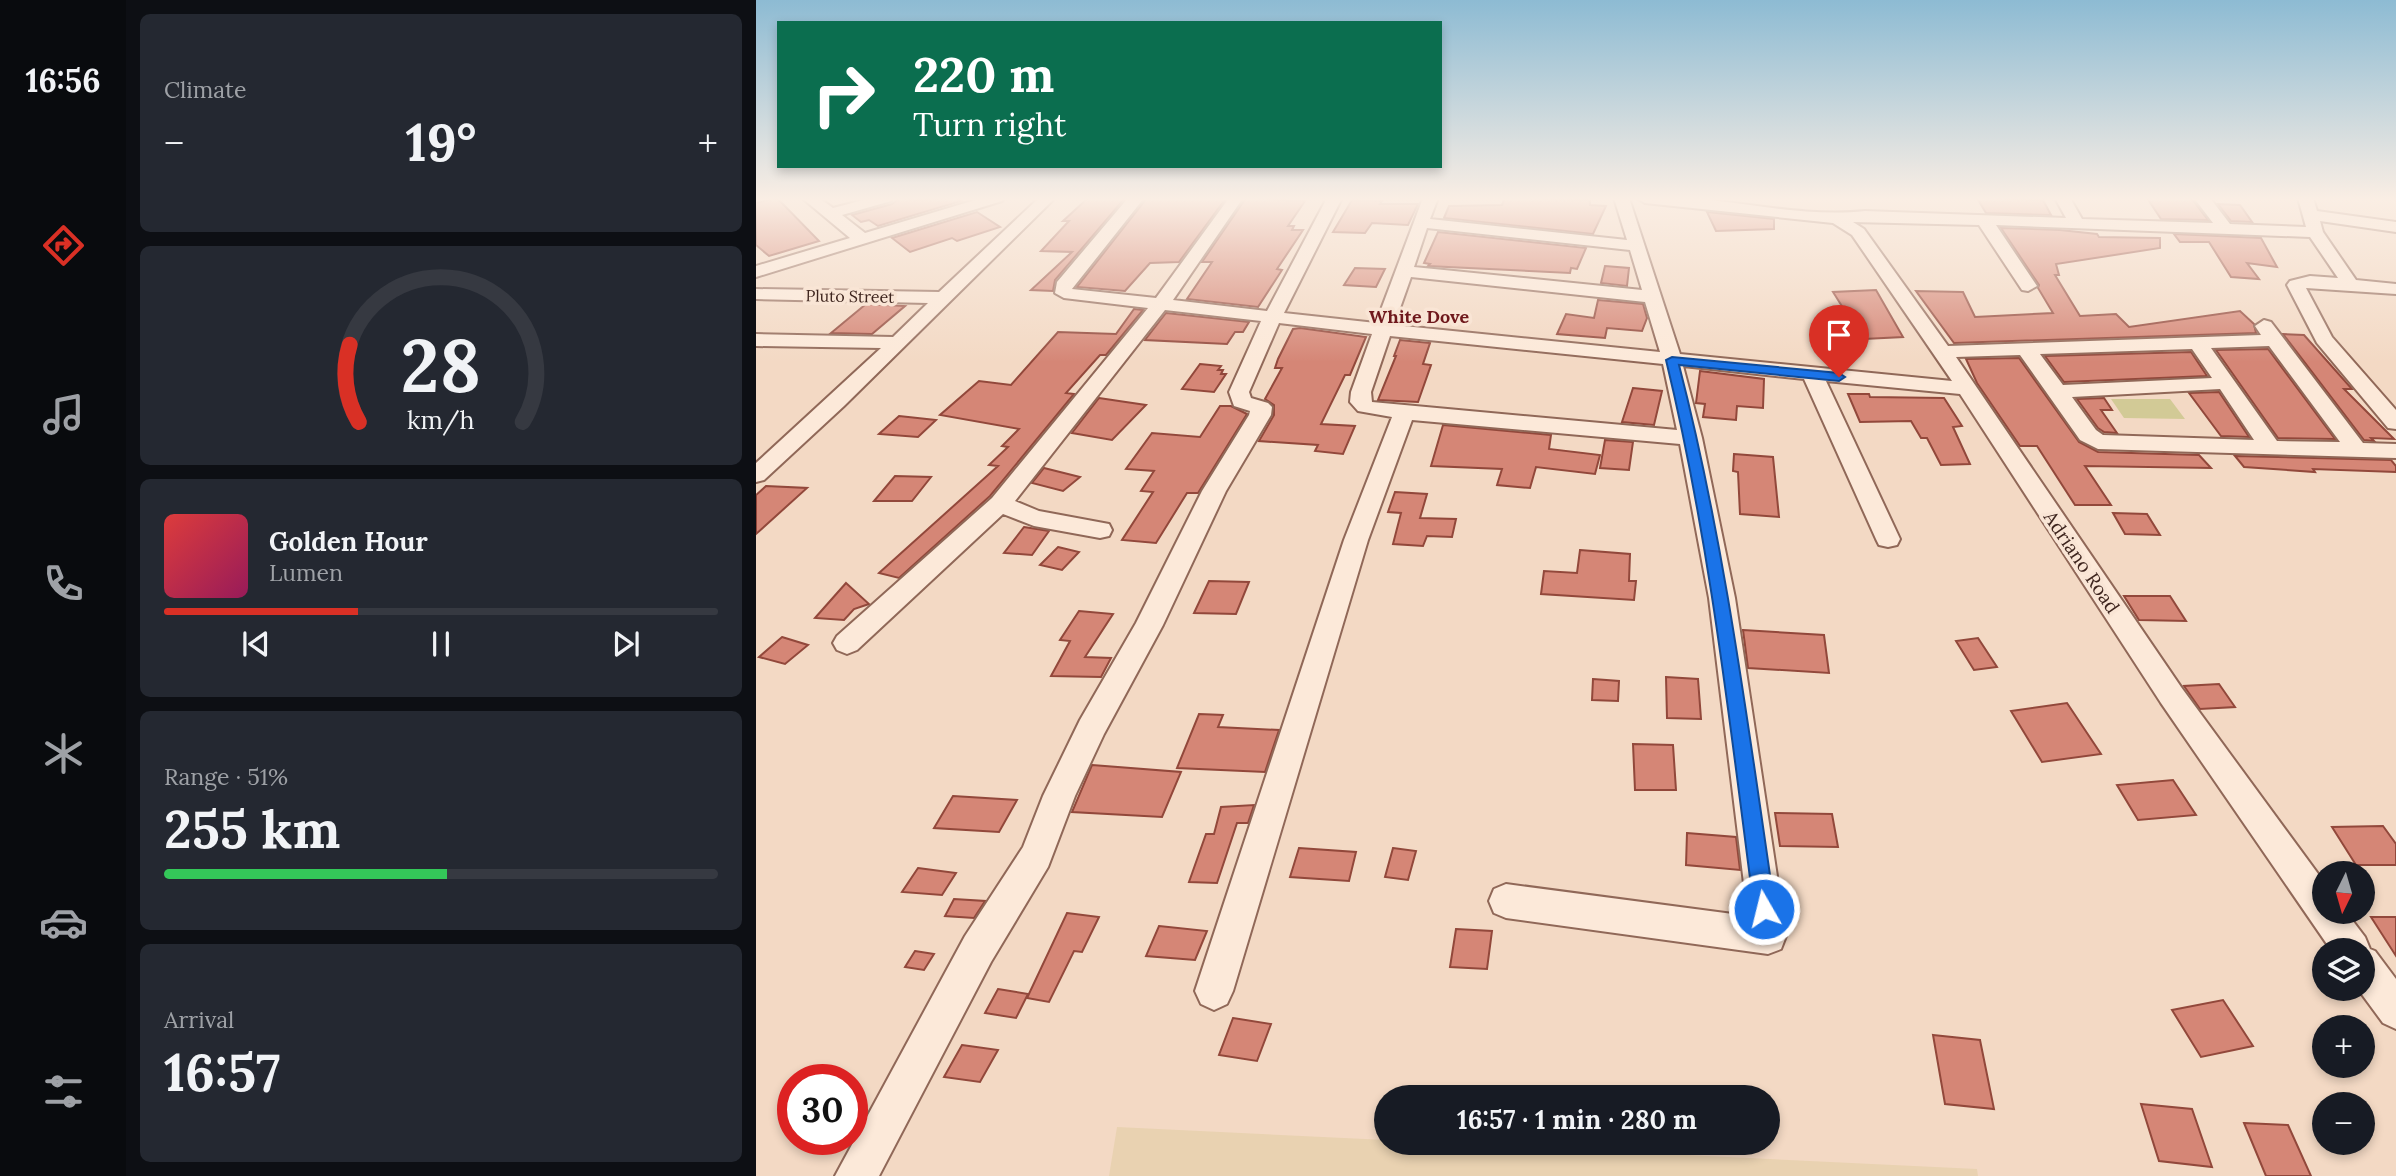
<!DOCTYPE html>
<meta charset="utf-8">
<style>
body{margin:0;font-family:Lora,serif;background:#242831;color:#f1f3f6;height:100vh;display:flex;flex-direction:column;font-size:26px;white-space:nowrap}
*{box-sizing:border-box;margin:0}
p{font-size:23px;color:#9ea1a6}
.icon{flex:none;width:38px;height:38px;fill:none;stroke:currentColor;stroke-width:2;stroke-linecap:round;stroke-linejoin:round}
.map{position:relative;flex:1;overflow:hidden}
.details{display:flex;flex-direction:column;gap:14px;padding:14px;background:#0d0f14;width:630px}
.details>*{flex:none}
.hud{position:absolute;left:21px;top:21px;width:665px;height:147px;border-radius:0px;box-shadow:0 4px 10px #0003;background:#0b6e4f;color:#fff;overflow:hidden}
.needle{width:46px;rotate:185deg}
.tools{position:absolute;left:1556px;top:861px;display:grid;gap:14px}
.tools a{display:grid;place-items:center;width:63px;height:63px;border-radius:50%;background:#171b24;box-shadow:0 4px 10px #0003;font-size:35px}
.speed{position:absolute;left:21px;top:1064px;display:flex;gap:14px;font-size:35px;font-weight:700;text-align:center}
.speed>*{display:grid;place-content:center;width:91px;height:91px;border-radius:50%;background:#171b24;box-shadow:0 4px 10px #0003;line-height:1}
.speed .limit{border:10px solid #d22;background:#fff;color:#111}
.pin{position:absolute;display:grid;place-items:center;width:60px;height:60px;color:#fff;margin:-72px -30px;border-radius:50% 50% 50% 0;rotate:-45deg;box-shadow:0 0 7px #0007}
.pin .icon{rotate:45deg}
.me{position:absolute;width:77px;margin:-38px;rotate:352deg;stroke-linejoin:round;filter:drop-shadow(0 0 5px #0008)}
.turn{display:flex;align-items:center;gap:24px;height:147px;padding:0 21px;font-size:32px}
.turn .icon{width:91px;height:91px;stroke-width:2.5}
.turn b{display:block;font-size:49px;line-height:60px}
.big{font-size:52px;font-weight:700;line-height:1.1}
.details .widget{flex:1;display:flex;flex-direction:column;justify-content:center;gap:10px;min-width:0;padding:0 24px;border-radius:10px;background:#242831}
.details .dial{align-items:center;gap:0}
.dial svg{height:182px;overflow:visible;fill:none;stroke:#363941;stroke-width:7;stroke-linecap:round;text-anchor:middle}
.dial text{fill:#f1f3f6;stroke:none}
.song{display:flex;align-items:center;gap:21px}
.cover{width:84px;height:84px;border-radius:10px;background:linear-gradient(135deg,hsl(0 70% 55%),hsl(330 70% 35%))}
.played{height:7px;border-radius:4px;background:linear-gradient(90deg,#d93025 35%,#363941 35%)}
.keys{display:flex;justify-content:space-around;direction:ltr}
.heat{display:flex;justify-content:space-between;align-items:center;font-size:38px;direction:ltr}
.charge{height:10px;border-radius:5px;background:linear-gradient(90deg,#34c759 51%,#363941 0)}
.trip{position:absolute;left:618px;top:1085px;width:406px;height:70px;border-radius:35px;background:#171b24;box-shadow:0 4px 10px #0003;font-weight:700;line-height:70px;text-align:center}
main{display:flex;flex:1;min-height:0}
.menu{display:flex;flex-direction:column;width:126px;justify-content:space-around;align-items:center;background:#090b0e;color:#9ea1a6}
.menu .icon{width:49px;height:49px}
.menu .on{color:#d93025}
.menu b{font-size:32px;color:#f1f3f6}
.map>svg:first-child{display:block}
</style>
<main>
<nav class="menu">
<b>16:56</b>
<svg class="icon on" aria-label="directions" viewBox="0 0 24 24"><path d="M12 3l9 9-9 9-9-9zM9 14v-3h6M13 9l2 2-2 2"/></svg>
<svg class="icon" aria-label="music" viewBox="0 0 24 24"><path d="M9 18V5l10-2v13"/><circle cx="6" cy="18" r="3"/><circle cx="16" cy="16" r="3"/></svg>
<svg class="icon" aria-label="phone" viewBox="0 0 24 24"><path d="M5 4h4l2 5-3 2q2 4 5 5l2-3 5 2v4C11 20 4 13 5 4z"/></svg>
<svg class="icon" aria-label="climate" viewBox="0 0 24 24"><path d="M12 3v18M4 7l16 10M4 17L20 7"/></svg>
<svg class="icon" aria-label="car" viewBox="0 0 24 24"><path d="M5 17H2v-5l4-1 3-4h7l3 4 3 1v5h-3M9 17h6M6 11h13"/><circle cx="7" cy="17" r="2"/><circle cx="17" cy="17" r="2"/></svg>
<svg class="icon" aria-label="filters" viewBox="0 0 24 24"><path d="M4 7h16M4 17h16"/><circle cx="9" cy="7" r="2"/><circle cx="15" cy="17" r="2"/></svg>
</nav>
<section class="details">
<div class="widget"><p>Climate</p>
<div class="heat"><a>−</a><b class="big">19°</b><a>+</a></div>
</div>
<div class="widget dial"><svg viewBox="0 0 100 80">
<path d="M14 69A42 42 0 1 1 86 69"/>
<path d="M14 69A42 42 0 0 1 10 35" stroke="#d93025"/>
<text x="50" y="56" font-size="32" font-weight="700">28</text>
<text x="50" y="72" font-size="11">km/h</text>
</svg></div>
<div class="widget">
<div class="song"><i class="cover"></i><div><b>Golden Hour</b><p>Lumen</p></div></div>
<div class="played"></div>
<div class="keys"><svg class="icon" aria-label="previous" viewBox="0 0 24 24"><path d="M18 5L8 12l10 7zM5 5v14"/></svg><svg class="icon" aria-label="pause" viewBox="0 0 24 24"><path d="M8 5v14M16 5v14"/></svg><svg class="icon" aria-label="next" viewBox="0 0 24 24"><path d="M6 5l10 7-10 7zM19 5v14"/></svg></div>
</div>
<div class="widget"><p>Range · 51%</p><b class="big">255 km</b><div class="charge"></div></div>
<div class="widget"><p>Arrival</p><b class="big">16:57</b></div>
</section>
<div class="map">
<svg width="1640" height="1176" viewBox="0 0 1640 1176">
<rect width="100%" height="100%" fill="#f3d9c4"/>
<polygon fill="#e9d2b1" points="361,1127 630,1140 630,1143 682,1143 1221,1169 1222,1176 353,1176"/>
<polygon fill="#d2ca96" points="1355,399 1414,399 1429,419 1368,418"/>
<g fill="#d58676" stroke="#92483b" stroke-width="2">
<polygon points="144,198 160,200 200,198 205,201 122,226 113,220 105,222 96,215 136,204"/>
<polygon points="332,198 369,198 299,280 297,291 275,290 316,252 285,251 313,221 307,221"/>
<polygon points="391,198 470,198 423,262 394,263 369,291 321,287"/>
<polygon points="490,198 549,201 532,226 538,226 536,230 547,230 521,269 526,270 502,307 431,299 456,262 446,262"/>
<polygon points="749,198 834,200 834,205 850,206 837,234 688,218 693,206 746,205"/>
<polygon points="1221,198 1287,200 1295,215 1230,213"/>
<polygon points="1391,198 1435,198 1452,220 1405,219"/>
<polygon points="16,199 22,199 63,241 13,256 0,245 0,203"/>
<polygon points="596,200 626,201 624,204 662,204 652,225 616,223 609,233 577,232"/>
<polygon points="1462,204 1484,205 1496,222 1475,221"/>
<polygon points="221,212 244,227 201,241 196,238 154,252 136,238"/>
<polygon points="951,212 1018,219 1018,229 960,231"/>
<polygon points="1245,228 1304,230 1341,234 1343,237 1404,238 1404,248 1300,264 1303,275 1299,275 1324,316 1360,314 1373,327 1484,311 1498,324 1500,333 1198,343 1160,291 1207,292 1219,317 1297,313 1282,288 1283,285"/>
<polygon points="682,232 830,248 821,269 815,268 814,273 672,266 674,264 668,263"/>
<polygon points="1418,234 1505,238 1521,267 1491,263 1503,279 1475,277 1453,242 1424,242"/>
<polygon points="849,266 873,268 871,286 845,283"/>
<polygon points="599,268 629,269 620,287 588,285"/>
<polygon points="1120,290 1147,337 1108,339 1094,311 1089,311 1077,292"/>
<polygon points="842,300 887,304 891,318 886,331 851,328 849,338 801,334 810,314 838,318"/>
<polygon points="110,304 149,306 116,334 75,333"/>
<polygon points="378,309 387,310 350,355 344,355 310,393 318,394 234,496 143,578 123,573 242,466 233,465 252,447 246,446 263,429 184,415 223,381 255,385 302,332 360,334"/>
<polygon points="410,313 493,322 487,332 479,332 471,344 389,340"/>
<polygon points="544,328 610,337 594,375 589,375 565,424 599,426 587,454 559,451 562,445 503,441 518,415 518,405 509,399 526,368 519,368 522,359 537,329"/>
<polygon points="1527,334 1548,335 1596,389 1588,389 1638,439 1615,438 1618,441 1608,440"/>
<polygon points="644,340 674,343 667,364 675,365 662,402 622,400 640,356 638,356"/>
<polygon points="1512,349 1579,439 1522,438 1460,350"/>
<polygon points="1435,352 1451,376 1308,382 1289,356"/>
<polygon points="1263,358 1323,442 1342,452 1443,455 1455,468 1329,466 1355,505 1319,505 1281,446 1264,446 1221,383 1210,359"/>
<polygon points="444,364 465,366 462,370 467,370 465,374 470,374 458,392 426,389"/>
<polygon points="944,371 1008,379 1007,408 981,406 980,420 947,417 949,404 940,403"/>
<polygon points="877,388 906,391 898,425 866,422"/>
<polygon points="1463,392 1493,437 1465,436 1433,393"/>
<polygon points="1092,394 1113,394 1114,397 1188,398 1206,426 1197,427 1214,464 1185,465 1171,438 1165,438 1155,421 1104,422"/>
<polygon points="343,398 363,401 390,405 356,440 316,433"/>
<polygon points="1348,398 1356,410 1345,410 1361,433 1348,432 1342,428 1321,399"/>
<polygon points="464,406 475,406 491,414 442,493 431,493 400,543 366,540 397,492 385,491 398,471 370,469 396,433 444,437"/>
<polygon points="143,416 180,420 162,437 123,434"/>
<polygon points="687,425 795,435 793,449 844,455 839,474 780,467 774,488 741,485 746,469 675,466"/>
<polygon points="849,440 877,442 873,470 844,468"/>
<polygon points="978,454 1017,457 1023,517 984,514 982,472 977,471"/>
<polygon points="1479,456 1635,460 1640,466 1640,472 1557,469 1559,472 1488,467"/>
<polygon points="288,468 324,477 307,491 276,483"/>
<polygon points="139,476 175,477 156,501 118,501"/>
<polygon points="10,486 51,488 0,534 0,495"/>
<polygon points="639,492 671,494 664,518 700,519 696,537 671,536 667,546 637,544 645,513 632,512"/>
<polygon points="1357,513 1391,514 1404,535 1369,534"/>
<polygon points="268,527 293,531 276,555 248,553"/>
<polygon points="302,547 323,552 306,570 284,565"/>
<polygon points="824,550 874,554 873,581 880,581 878,600 785,594 788,571 821,573"/>
<polygon points="453,581 493,582 480,614 438,613"/>
<polygon points="90,583 113,604 98,609 88,620 59,618"/>
<polygon points="1368,596 1414,596 1430,621 1383,620"/>
<polygon points="323,611 357,614 329,657 355,658 345,677 295,676 314,641 304,640"/>
<polygon points="987,630 1068,635 1073,673 992,668"/>
<polygon points="26,637 52,645 29,664 3,657"/>
<polygon points="1222,638 1241,667 1218,670 1200,641"/>
<polygon points="910,677 942,679 945,719 911,718"/>
<polygon points="837,679 863,681 862,701 836,700"/>
<polygon points="1463,684 1479,707 1444,709 1428,686"/>
<polygon points="1311,703 1345,754 1286,762 1255,711"/>
<polygon points="443,714 467,715 462,727 523,730 509,772 421,768"/>
<polygon points="877,744 917,745 920,790 879,790"/>
<polygon points="336,765 425,772 406,817 316,812"/>
<polygon points="1417,780 1440,815 1382,820 1361,785"/>
<polygon points="197,796 261,800 243,832 178,828"/>
<polygon points="498,805 492,823 481,823 461,883 433,882 450,834 458,834 465,807"/>
<polygon points="1019,813 1076,814 1082,847 1024,846"/>
<polygon points="1627,826 1640,844 1640,865 1600,865 1576,827"/>
<polygon points="931,833 980,837 984,870 930,865"/>
<polygon points="543,848 600,852 593,881 534,877"/>
<polygon points="637,848 660,851 652,880 629,877"/>
<polygon points="162,868 200,873 186,895 146,892"/>
<polygon points="198,899 229,901 218,918 189,916"/>
<polygon points="311,913 343,917 326,952 318,951 293,1002 271,998"/>
<polygon points="1615,917 1640,917 1640,956"/>
<polygon points="403,926 451,931 439,960 390,956"/>
<polygon points="700,929 736,931 731,969 694,967"/>
<polygon points="159,951 178,954 168,970 149,967"/>
<polygon points="242,989 272,994 260,1018 229,1013"/>
<polygon points="1467,1000 1497,1046 1445,1057 1416,1010"/>
<polygon points="477,1018 515,1024 501,1061 463,1055"/>
<polygon points="1177,1035 1224,1040 1238,1109 1189,1104"/>
<polygon points="206,1045 242,1050 224,1082 188,1077"/>
<polygon points="1385,1104 1436,1109 1456,1167 1403,1161"/>
<polygon points="1488,1123 1532,1125 1555,1176 1510,1176"/>
</g>
<g fill="none" stroke-linecap="round" stroke-linejoin="round">
<defs>
<g id="minor">
<polygon points="46,198 63,198 77,208 115,198 137,198 135,201 86,215 109,233 226,198 249,198 246,201 0,277 0,266 94,238"/>
<polygon points="283,198 299,198 88,406 8,480 0,482 0,463 125,348 0,346 0,334 137,337 172,303 0,299 0,289 183,292"/>
<path d="M372 198H388L316 289 400 298 473 198H487L417 300 511 311 571 198H586L528 313 620 323 667 198H682L674 219 871 240 858 198H873L924 354 1196 381 1096 235 1077 223 889 203 881 198C957 192 1033 219 1109 211L1310 218 1299 198H1314L1326 219 1457 223 1438 198H1454L1474 224 1550 227 1542 198H1557L1561 211 1640 222V232L1564 221 1567 232 1600 280 1640 284V294L1550 288 1576 337 1640 410V429L1632 428 1561 343 1531 285 1534 281 1554 276 1582 278 1554 237 1240 225 1281 286 1272 291 1266 290 1223 225 1097 222 1108 229 1192 346 1505 335 1499 326 1508 320 1515 322 1607 443 1640 444V458L1342 449 1324 440 1264 355 1200 357 1425 687 1568 882V912H1590L1609 937 1614 949 1619 951 1640 979V1029L1627 1023 1602 989H1606V950H1575L1405 703 1204 394 1070 381 1144 539 1141 545 1132 547 1123 545 1120 539 1048 379 927 366 946 438 979 598 1030 936 1025 949 1012 954 750 918 738 913 733 901 738 889 750 884 992 916 953 598 924 444 656 420 612 540 477 991 471 1004 458 1010 445 1004 439 991 588 540 636 417 602 411 594 402 595 392 616 334 523 323 493 392 495 398 512 403 516 407 515 415 470 491 407 625 348 734 319 796 292 867 235 962 123 1176H79L209 936 267 847 287 796 324 720 380 623 446 491 493 415 494 411 478 406 473 392 505 321 409 310 259 501 283 511 353 524 356 530 353 536 344 538 278 526 247 514 101 650 91 654 81 650 77 643 81 636 236 498 392 308 308 298 299 293 301 282ZM671 228 874 250 886 290 658 267ZM655 277 889 302 904 352 638 325ZM634 336 907 364 921 430 616 402 615 392ZM1513 346 1584 442 1521 441 1455 348ZM1436 349 1456 378 1307 385 1284 354ZM1464 389 1498 440 1347 435 1340 430 1316 397Z"/>
</g>
</defs>
<use href="#minor" stroke="#906858" stroke-width="4"/>
<use href="#minor" fill="#fce9d9" fill-rule="evenodd"/>
</g>
<linearGradient id="sky" x2="0" y2="1"><stop stop-color="#8dbbd3"/><stop offset="0.55" stop-color="#faeee4"/><stop offset="1" stop-color="#faeee4" stop-opacity="0"/></linearGradient>
<rect width="1640" height="362" fill="url(#sky)"/>
<path fill="#1a73e8" stroke="#114b97" stroke-width="2" d="M916 357 1083 373 1089 377 1083 381 923 365C969 543 992 726 1019 909L1016 916 1008 919 1001 916 998 909C974 725 954 541 910 360Z"/>
<g text-anchor="middle" stroke-width="7" stroke-linejoin="round" paint-order="stroke">
<g font-size="16" fill="#3e251e" stroke="#f9e5d5">
<text transform="translate(94 296) rotate(1)" y="6">Pluto Street</text>
</g>
<g font-size="18" font-weight="bold" fill="#6f181c" stroke="#f9e5d5">
<text x="663" y="323">White Dove</text>
</g>
<g font-size="19" fill="#3e251e" stroke="#f9e5d5">
<text transform="translate(1326 562) rotate(56)" y="7">Adriano Road</text>
</g>
</g>
</svg>
<div class="tools">
<a><svg class="needle" viewBox="-14 -14 28 28"><path d="M0-13l5 13h-10z" fill="#e53935"/><path d="M0 13l5-13h-10z" fill="#9ea1a6"/></svg></a>
<a><svg class="icon" aria-label="layers" viewBox="0 0 24 24"><path d="M12 4l9 5-9 5-9-5zM3 14l9 5 9-5"/></svg></a>
<a>+</a>
<a>−</a>
</div>
<div class="speed"><div class="limit">30</div></div>
<div class="pin" style="left:1083px;top:377px;background:#d93025"><svg class="icon" aria-label="arrive" viewBox="0 0 24 24"><path d="M6 21V4h12l-3 4 3 4H6"/></svg></div>
<svg class="me" style="left:1008px;top:909px" viewBox="-20 -20 40 40"><circle r="17" fill="#1a73e8" stroke="#fff" stroke-width="3"/><path d="M0-11L8 9 0 5-8 9z" fill="#fff"/></svg>
<div class="trip">16:57 · 1 min · 280 m</div>
<div class="hud">
<div class="turn"><svg class="icon" aria-label="right" viewBox="0 0 24 24"><path d="M7 20v-9h11M14 6l5 5-5 5"/></svg><div><b>220 m</b>Turn right</div></div>
</div>
</div>
</main>
